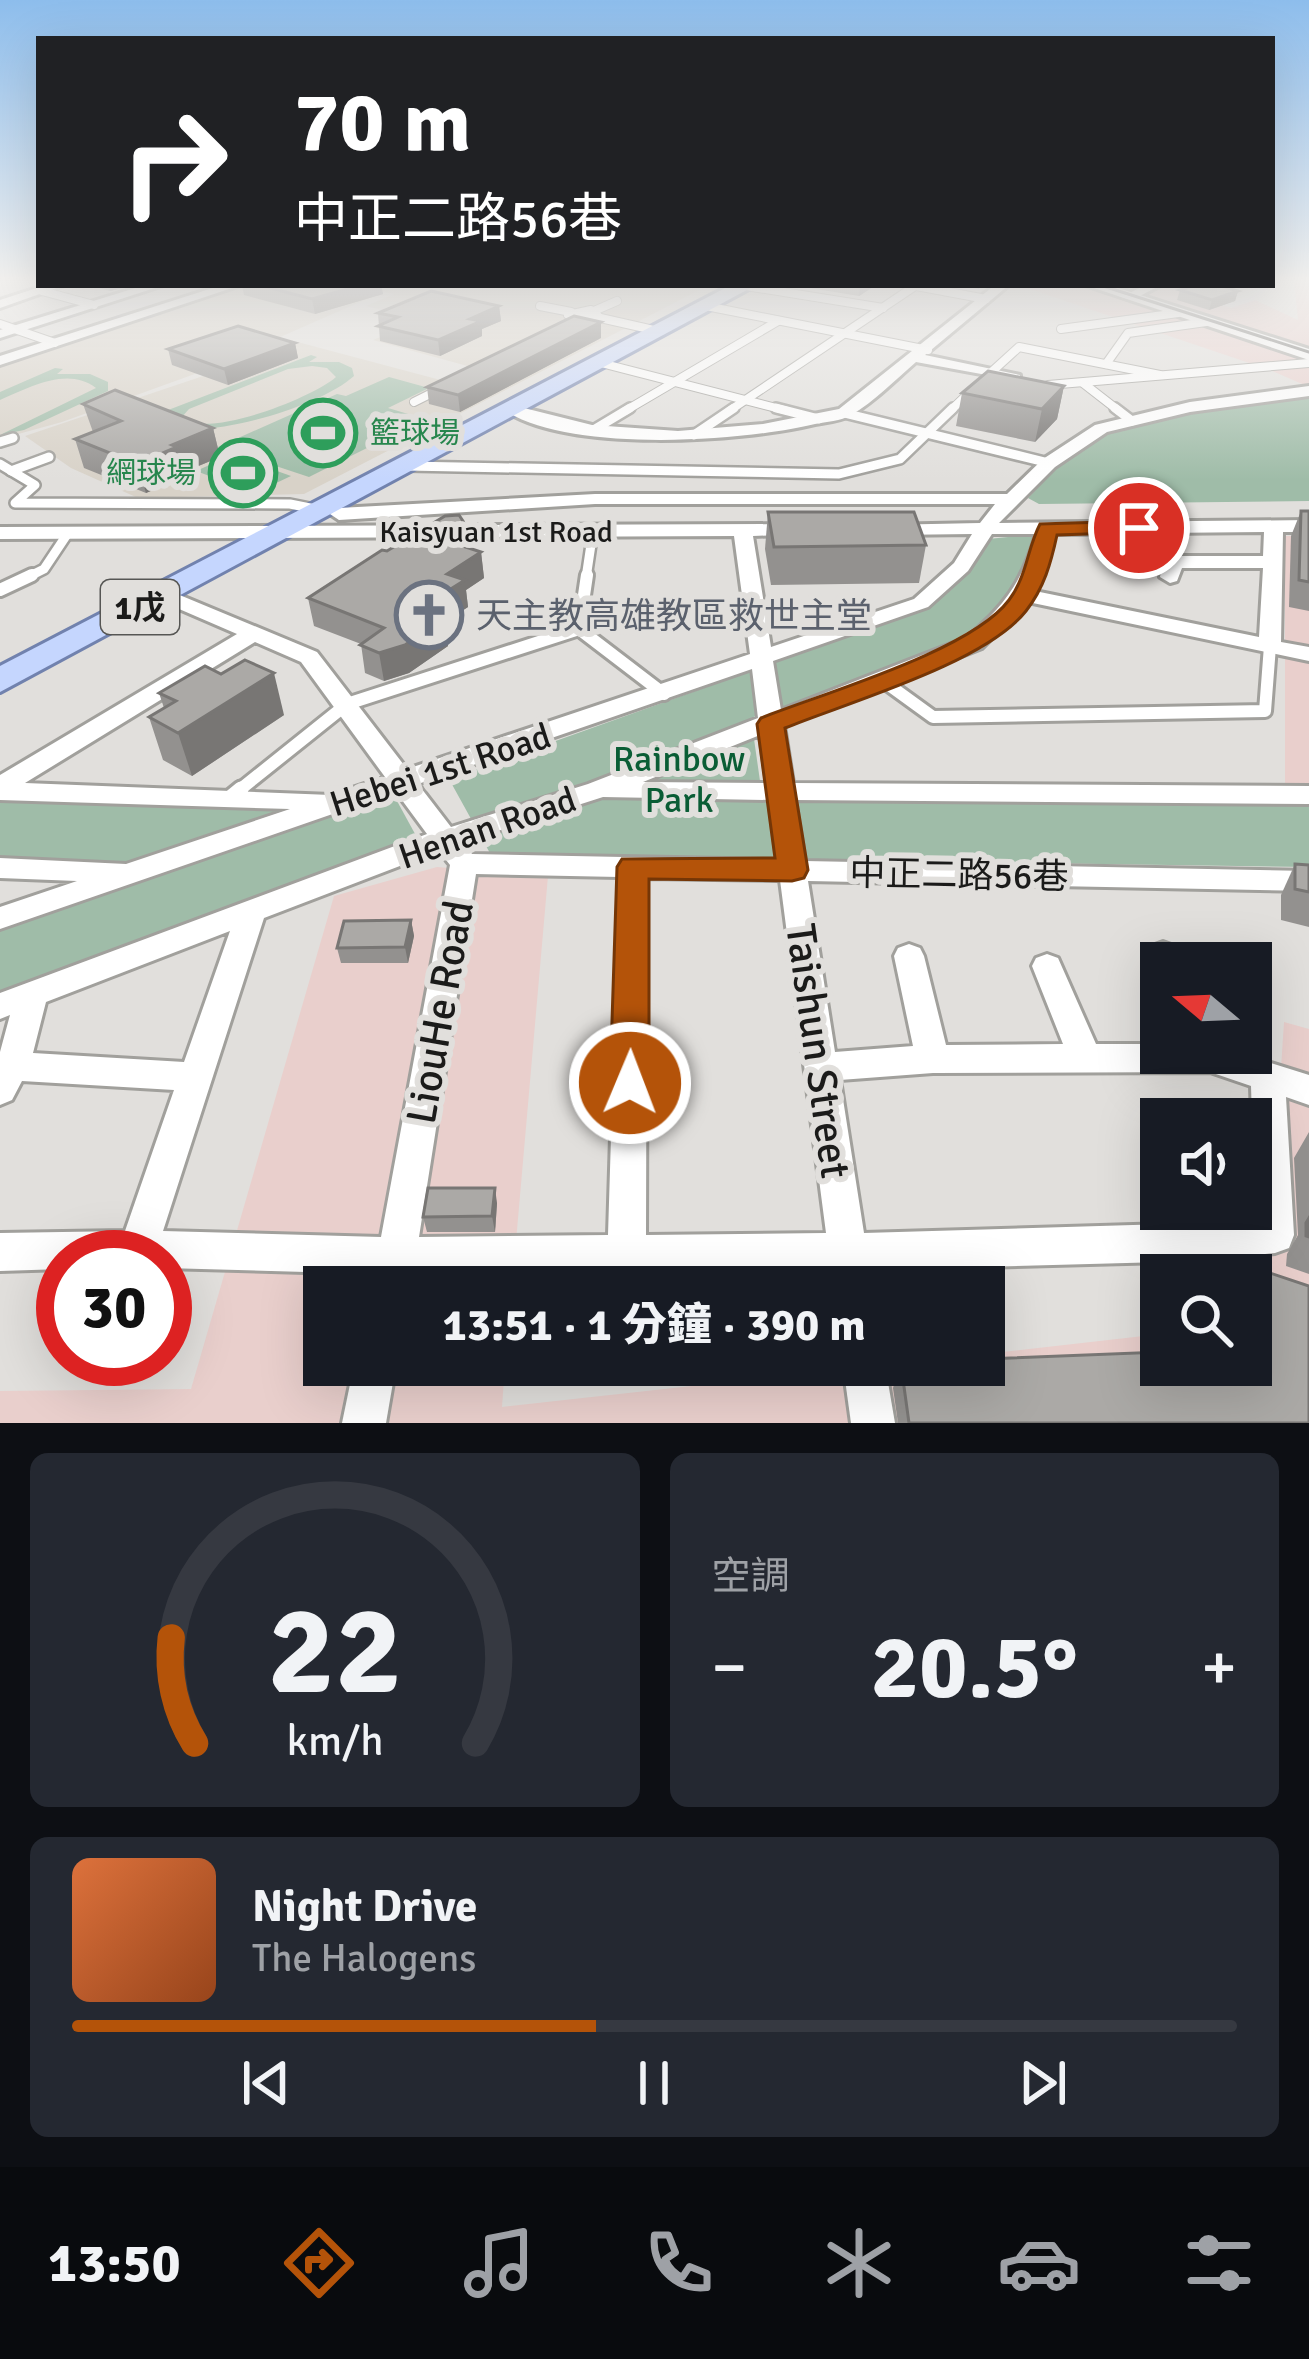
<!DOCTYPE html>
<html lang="zh-TW">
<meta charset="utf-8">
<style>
body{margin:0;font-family:Signika,"Noto Sans TC",sans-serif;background:#242831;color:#f1f3f6;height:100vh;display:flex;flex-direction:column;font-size:45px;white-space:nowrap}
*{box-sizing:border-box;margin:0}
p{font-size:39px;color:#9ea1a6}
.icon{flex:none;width:66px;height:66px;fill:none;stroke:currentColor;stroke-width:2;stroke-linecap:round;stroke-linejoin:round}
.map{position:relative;height:1423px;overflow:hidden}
.sheet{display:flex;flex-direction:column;gap:30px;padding:30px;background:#0d0f14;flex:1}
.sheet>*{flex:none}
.hud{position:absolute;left:36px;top:36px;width:1239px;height:252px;border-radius:0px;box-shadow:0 12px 48px #0002;background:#202124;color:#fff;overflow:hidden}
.needle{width:78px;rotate:289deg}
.controls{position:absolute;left:1140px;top:942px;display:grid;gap:24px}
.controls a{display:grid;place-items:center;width:132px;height:132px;border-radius:0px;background:#171b24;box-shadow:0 12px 48px #0002;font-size:60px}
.speed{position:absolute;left:36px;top:1230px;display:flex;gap:24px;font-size:60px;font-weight:700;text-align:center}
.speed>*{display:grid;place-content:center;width:156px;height:156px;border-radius:50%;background:#171b24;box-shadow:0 12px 48px #0002;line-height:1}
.speed .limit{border:18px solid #d22;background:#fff;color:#111}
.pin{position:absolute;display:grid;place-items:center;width:102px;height:102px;color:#fff;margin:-51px;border:6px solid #fff;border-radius:50%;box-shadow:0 3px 12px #0007}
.me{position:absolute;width:132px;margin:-66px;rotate:1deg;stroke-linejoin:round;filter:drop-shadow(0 0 9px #0008)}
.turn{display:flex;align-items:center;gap:42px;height:252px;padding:0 60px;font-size:54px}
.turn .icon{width:156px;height:156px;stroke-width:2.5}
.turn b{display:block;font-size:84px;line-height:102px}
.big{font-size:90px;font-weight:800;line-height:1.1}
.sheet .widget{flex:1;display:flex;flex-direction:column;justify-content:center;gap:18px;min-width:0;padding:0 42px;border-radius:18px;background:#242831}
.sheet .dial{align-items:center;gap:0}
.dial svg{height:312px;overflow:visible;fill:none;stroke:#363941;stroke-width:7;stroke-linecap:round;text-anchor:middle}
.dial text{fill:#f1f3f6;stroke:none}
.song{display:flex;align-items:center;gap:36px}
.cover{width:144px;height:144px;border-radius:18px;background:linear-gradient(135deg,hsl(20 70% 55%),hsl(20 70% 35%))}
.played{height:12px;border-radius:6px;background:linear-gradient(90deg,#b45309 45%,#363941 45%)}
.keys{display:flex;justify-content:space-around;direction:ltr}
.heat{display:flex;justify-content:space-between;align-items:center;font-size:66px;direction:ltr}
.sheet .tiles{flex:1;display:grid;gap:30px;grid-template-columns:1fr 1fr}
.widget:last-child{grid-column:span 2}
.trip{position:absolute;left:303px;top:1266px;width:702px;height:120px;border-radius:0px;background:#171b24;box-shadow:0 12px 48px #0002;font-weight:800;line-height:120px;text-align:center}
.menu{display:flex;height:192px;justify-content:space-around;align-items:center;background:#090b0e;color:#9ea1a6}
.menu .icon{width:84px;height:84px}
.menu .current{color:#b45309}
.menu b{font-size:54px;color:#f1f3f6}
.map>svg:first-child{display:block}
</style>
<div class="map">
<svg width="1309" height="1423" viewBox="0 0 1309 1423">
<rect width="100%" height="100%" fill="#e1dfdc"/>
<g fill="#e9cfcc">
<polygon points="1294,280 1309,280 1309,387 1270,370 1018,285 1161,285 1231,308 1255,300 1298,320"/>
<rect x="1285" y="536" width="24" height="248"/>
<polygon points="437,867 548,876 512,1287 324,1287 324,1365 505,1365 502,1407 883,1365 984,1365 984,1354 1161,1334 1161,1365 1251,1365 1251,1281 1268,1268 1284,1022 1309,1029 1309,1423 0,1423 0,1391 191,1389 334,896"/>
</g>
<g fill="#d8d2c8">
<polygon points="248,285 376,295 203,371 62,422 0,439 0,365"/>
<polygon points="354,285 707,286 304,494 138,498 71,468 25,436 212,373 290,340 448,382 471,367 373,340 390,333 374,327 401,315 366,306 394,294"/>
</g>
<g fill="#9fbca8" fill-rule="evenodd">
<path d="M311 355 317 357 309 362H339L352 368 354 376C322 405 219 437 177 427L163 412ZM312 366 327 368 336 377C312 398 208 439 181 418L189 409 288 369Z"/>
<path d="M55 368 63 369 57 374H90L108 382V391L24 430 0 435 96 388C67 366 29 388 0 400V392Z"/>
<polygon points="389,377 429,388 388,408 425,419 309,477 218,447 337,394 346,396"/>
<path d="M1309 394V501L1039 504 1028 498C1050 474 1077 447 1107 433 1158 408 1251 402 1309 394Z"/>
<polygon points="232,455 291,476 255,493 196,471"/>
<path d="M1037 534C1033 548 1031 566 1023 579 979 654 832 688 751 718L762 795 1309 801V867L491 855 449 779 900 618 951 590 988 539Z"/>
<polygon points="391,790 420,843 0,999 0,930"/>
<polygon points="0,797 295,809 135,865 0,861"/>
</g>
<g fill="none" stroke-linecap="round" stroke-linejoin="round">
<defs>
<g id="service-far3">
<polyline points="740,285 883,308"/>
<polyline points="911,285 986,299"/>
<polyline points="42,291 94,305"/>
<polyline points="540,306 571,312"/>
<polyline points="706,306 928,350"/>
<polygon points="591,310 598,316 579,320 568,315"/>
<polyline points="594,311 617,301"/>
<polyline points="596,317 658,331"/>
<polyline points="0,324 55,343"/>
<polyline points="1061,329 1178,313"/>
<polyline points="601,363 788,411"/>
<polyline points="1106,364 1128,333 1206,322"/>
<polyline points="986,377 1019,347 1160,375"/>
<polyline points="1083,383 1119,411"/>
<polyline points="1048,385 1309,363"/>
<polyline points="414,402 438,390"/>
<polyline points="625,411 778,321"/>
<polyline points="729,411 915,286"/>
<polyline points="950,411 971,391"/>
</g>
<g id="service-far2">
<polyline points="776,408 819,419"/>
<polyline points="1115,408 1132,421"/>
<polyline points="844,413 1049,463"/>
<polyline points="595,429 630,408"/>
<polyline points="694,435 734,408"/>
<polyline points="0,442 13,438"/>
<polyline points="0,464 35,485 15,503 290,504 320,510"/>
<polyline points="407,466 839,474 900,459 953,408"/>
<polyline points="11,471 49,457"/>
<polyline points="26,578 44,569 68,533"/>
<polyline points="586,578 593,531"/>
</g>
<g id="service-far1">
<polyline points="587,575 579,629 664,694"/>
<polyline points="0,590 32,575"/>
<polyline points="882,680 933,717 1265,711 1270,646"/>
<polyline points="237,792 347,704 579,629"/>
</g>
<polyline id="service" points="230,798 241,789"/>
<g id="minor">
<polygon points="46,285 65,285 0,308 0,300"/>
<polygon points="145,285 164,285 0,338 0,330"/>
<polygon points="222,285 241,285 0,365 0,356"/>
<path d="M995 285H1009L925 355 1020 375V381L916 362C896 379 874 402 851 415 841 421 826 422 815 424 741 442 568 453 504 410L512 405 592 425 678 431 763 424 839 409Z"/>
<polygon points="1145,285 1161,285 1132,300 1122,297"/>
<path d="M1309 386V396L1190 412 1107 432 1055 467 999 523 1309 520V532H1283L1281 642 1309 647V661L1028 602 982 648 784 726 793 783 1309 786V804L795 800 805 861 1309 871V891L808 881 835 1052 913 1046 894 956 898 948 909 944 920 948 924 956 946 1045 1063 1044 1032 966 1036 958 1047 954 1058 958 1096 1044H1161V1053H1239L1309 1075V1105L1286 1097 1294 1235 1289 1248 1275 1253 1200 1261 870 1270 873 1287H833L831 1271 413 1275 411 1287H371L374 1274 165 1268V1257H63V1269L0 1271V1233L125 1231 174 1090 22 1081 12 1100 0 1105V1052L10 1015 0 1019V993L427 834 396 792 0 929V907L77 881 0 878V858L126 864 290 809 0 800V775L237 634 156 599 153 595 156 591H170L317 652 407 769 750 654 734 536 0 539V527L797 524 804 526V534L753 536 771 647 914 599 954 563 972 534 891 535 884 533V525L980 523 995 504H595L339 520 330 514 339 508 595 494H1007L1043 459 1095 425 1190 402ZM1264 532 1263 556H1173L1163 562 1160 577 1170 583 1177 581 1182 568H1263L1259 637 1035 591 1055 534ZM992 534H1036C1023 581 1003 608 966 638L781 710 773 661 928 607 968 571ZM255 642 301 662 385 777 331 795 25 783ZM752 669 758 718 588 784 451 827 418 784ZM760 735 767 783 643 782ZM603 797 769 800 777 860 472 854 463 842ZM439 851 450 865 381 1237 163 1231 264 918ZM476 874 619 877 608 1235 419 1237ZM647 878 780 880 826 1233 646 1235ZM230 931 184 1062 33 1053 46 1002ZM1210 1072 1251 1086 1255 1218 1200 1223 864 1233 840 1080 933 1073Z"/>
<polygon points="1163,942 1174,946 1182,963 1161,963 1161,973 1156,971 1148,954 1152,946"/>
<polygon points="354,1365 396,1365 386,1423 342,1423"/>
<polygon points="843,1365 885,1365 895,1423 851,1423"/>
</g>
<polygon id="tertiary" points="1085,285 1109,285 1309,349 1309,360"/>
<polygon id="primary" points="731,285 756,285 0,692 0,666"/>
</defs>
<use href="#service-far3" stroke="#a1a09c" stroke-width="10"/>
<use href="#service-far2" stroke="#a1a09c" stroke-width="14"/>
<use href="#service-far1" stroke="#a1a09c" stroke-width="18"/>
<use href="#service" stroke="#a1a09c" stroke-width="21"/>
<use href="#minor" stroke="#a1a09c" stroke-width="6"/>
<use href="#tertiary" stroke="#a1a09c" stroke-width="6"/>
<use href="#primary" stroke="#7182ae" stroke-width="6"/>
<use href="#service-far3" stroke="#fff" stroke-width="8"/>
<use href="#service-far2" stroke="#fff" stroke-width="9"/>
<use href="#service-far1" stroke="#fff" stroke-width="12"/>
<use href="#service" stroke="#fff" stroke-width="15"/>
<use href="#minor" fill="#fff" fill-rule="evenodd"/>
<use href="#tertiary" fill="#fff" fill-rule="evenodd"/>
<use href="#primary" fill="#c5d6fe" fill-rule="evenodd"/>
<polyline stroke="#747472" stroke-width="3" points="1100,285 1309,352"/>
</g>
<g fill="#93918f">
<polygon points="88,285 134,285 110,291"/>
<polygon points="242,285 381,285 383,294 315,314 244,295"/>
<polygon points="792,285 876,285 859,296"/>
<polygon points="956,285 983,285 979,289"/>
<polygon points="1180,290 1238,291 1235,301 1209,310 1177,300"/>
<polygon points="499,306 501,321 482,329 482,336 440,356 380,341 378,313"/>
<polygon points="601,338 460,412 429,404 427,387"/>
<polygon points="295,343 298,358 228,385 172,365 168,349"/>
<polygon points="1064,386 1057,419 1035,442 956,426 962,393"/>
<polygon points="83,404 213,428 220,457 184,472 185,476 146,493 84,468 75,439 93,432"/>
<polygon points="1301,511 1309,511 1309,611 1289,607 1291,536"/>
<polygon points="768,512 926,545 919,583 771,585 765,549"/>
<polygon points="465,547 481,552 484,578 466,590 468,607 445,622 448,646 409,673 384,681 365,673 361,644 314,626 308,598 387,551"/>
<polygon points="159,693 284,715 192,776 163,760 149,717 164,708"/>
<polygon points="1295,864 1309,865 1309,927 1281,920 1281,895"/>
<polygon points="411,920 414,936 408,963 341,963 337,948"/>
<polygon points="1309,1132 1309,1274 1286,1266 1287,1254 1298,1235 1294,1158"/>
<polygon points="497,1203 495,1232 427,1232 423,1217"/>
<polygon points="1225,1258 1309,1286 1309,1423 898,1423 893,1388 900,1365 984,1365 984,1359 1161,1352 1161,1365 1251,1365 1251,1275 1215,1275"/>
</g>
<g fill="#787674">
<polygon points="109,285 134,285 110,291"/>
<polygon points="359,285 381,285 383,294 315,314 312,299"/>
<polygon points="860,285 876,285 859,296"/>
<polygon points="1238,291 1235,301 1209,310 1212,300"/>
<polygon points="499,306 501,321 482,329 482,336 440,356 438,340 470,319"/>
<polygon points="601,322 601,338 460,412 458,395"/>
<polygon points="295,343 298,358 228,385 224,369"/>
<polygon points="1064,386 1057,419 1035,442 1042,409"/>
<polygon points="213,428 220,457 184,472 185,476 146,493 137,464 172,445"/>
<polygon points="463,521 465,546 438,538"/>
<polygon points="481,552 484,578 466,590 468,607 445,622 448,646 409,673 384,681 379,653 419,609 447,574"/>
<polygon points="274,673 284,715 192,776 178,733"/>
<polygon points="411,920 414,936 408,963 405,947"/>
<polygon points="495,1188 497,1203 495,1232 492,1216"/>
</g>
<g fill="#aba9a6" stroke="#787674" stroke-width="3">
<polygon points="259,285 362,285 312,299"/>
<polygon points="1197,285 1218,285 1238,291 1212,300 1180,290"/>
<polygon points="431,291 499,306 470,319 481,321 438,340 378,326 398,317 378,313"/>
<polygon points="574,316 601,322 458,395 427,387"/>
<polygon points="238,326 295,343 224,369 168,349"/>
<polygon points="988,371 1064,386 1042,409 962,393"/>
<polygon points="115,390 213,428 172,445 177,447 137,464 75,439 121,421 83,404"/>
<polygon points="1301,511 1309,511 1309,582 1299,580"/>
<polygon points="768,512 914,512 926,545 774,547"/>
<polygon points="459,515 463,521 438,538 481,552 447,574 465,580 419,609 444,618 405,645 379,653 360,645 384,628 308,598 382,550 387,551 445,516"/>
<polygon points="245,660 274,673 178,733 149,717 176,701 159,693 205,666 221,674"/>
<polygon points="1295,864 1309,865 1309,892 1295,889"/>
<polygon points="411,920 405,947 337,948 344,921"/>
<polygon points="428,1188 495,1188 492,1216 423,1217"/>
<polygon points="1309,1218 1309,1237 1306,1236 1306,1223"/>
<polygon points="1225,1258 1309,1286 1309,1423 909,1423 901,1365 984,1365 984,1359 1161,1352 1161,1365 1251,1365 1251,1275 1226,1275"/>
</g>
<linearGradient id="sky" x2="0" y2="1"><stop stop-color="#8dbdec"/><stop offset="0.58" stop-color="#f2f1ef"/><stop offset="1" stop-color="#f2f1ef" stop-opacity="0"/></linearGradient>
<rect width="1309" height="480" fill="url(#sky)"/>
<path fill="#b45309" stroke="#753606" stroke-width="3" d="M1139 521 1150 528 1146 532 1057 535C1051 563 1044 588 1026 611 985 663 849 702 785 728L808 870 804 878 792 881 649 879V1083L643 1094 630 1099 616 1094 610 1083 617 867 622 859 775 858 757 724 761 718C824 693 971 651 1009 600 1027 576 1027 549 1040 524Z"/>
<defs>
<symbol id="stadium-ring" viewBox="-11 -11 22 22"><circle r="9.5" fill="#e1dfdc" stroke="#2e9e5b" stroke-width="1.5"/><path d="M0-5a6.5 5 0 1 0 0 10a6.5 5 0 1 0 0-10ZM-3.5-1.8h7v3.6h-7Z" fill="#2e9e5b"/></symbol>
<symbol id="church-ring" viewBox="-11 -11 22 22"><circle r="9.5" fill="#e1dfdc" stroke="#6b7280" stroke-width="1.5"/><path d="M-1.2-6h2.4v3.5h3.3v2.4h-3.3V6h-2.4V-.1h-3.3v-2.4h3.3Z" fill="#6b7280"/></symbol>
</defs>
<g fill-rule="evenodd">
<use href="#stadium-ring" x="285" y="395" width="76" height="76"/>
<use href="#stadium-ring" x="205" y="435" width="76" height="76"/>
<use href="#church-ring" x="391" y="577" width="76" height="76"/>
</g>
<g text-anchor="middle" stroke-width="12" stroke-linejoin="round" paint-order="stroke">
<g font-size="30" fill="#27864d" stroke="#e1dfdc" text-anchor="start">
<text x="370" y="443">籃球場</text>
<text x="196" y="483" text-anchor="end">網球場</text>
</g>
<g font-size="30" fill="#1b1b1a" stroke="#e1dfdc">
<text x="496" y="542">Kaisyuan 1st Road</text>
</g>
<rect fill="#e1dfdc" stroke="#565654" stroke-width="3" x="101" y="580" width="78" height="54" rx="9"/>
<g font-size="33" font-weight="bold" fill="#1b1b1a">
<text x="140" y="619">1戊</text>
</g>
<g font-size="36" fill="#5b616d" stroke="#e1dfdc" text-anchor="start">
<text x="476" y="628">天主教高雄教區救世主堂</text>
</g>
<g font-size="36" fill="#0a5d35" stroke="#e1dfdc">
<text x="679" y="771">Rainbow<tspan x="679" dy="41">Park</tspan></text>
</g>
<g font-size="36" fill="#1b1b1a" stroke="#e1dfdc">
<text transform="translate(440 769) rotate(-18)" y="13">Hebei 1st Road</text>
<text transform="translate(487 827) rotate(-19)" y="13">Henan Road</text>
<text transform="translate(959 874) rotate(1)" y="13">中正二路56巷</text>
</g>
<g font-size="42" fill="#1b1b1a" stroke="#e1dfdc">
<text transform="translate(439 1012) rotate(-80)" y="15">LiouHe Road</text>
<text transform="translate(819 1051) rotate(82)" y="15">Taishun Street</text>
</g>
</g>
</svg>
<div class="controls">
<a><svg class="needle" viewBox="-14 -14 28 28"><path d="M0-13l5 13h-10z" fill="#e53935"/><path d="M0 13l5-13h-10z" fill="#9ea1a6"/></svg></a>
<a><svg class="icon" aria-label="sound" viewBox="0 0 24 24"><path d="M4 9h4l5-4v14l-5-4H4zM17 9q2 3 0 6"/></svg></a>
<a><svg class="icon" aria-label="search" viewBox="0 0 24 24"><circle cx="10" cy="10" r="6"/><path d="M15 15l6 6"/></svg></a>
</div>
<div class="speed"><div class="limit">30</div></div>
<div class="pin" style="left:1139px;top:528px;background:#d93025"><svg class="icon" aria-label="arrive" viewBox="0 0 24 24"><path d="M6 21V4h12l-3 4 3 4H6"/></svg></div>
<svg class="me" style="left:630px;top:1083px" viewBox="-20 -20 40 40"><circle r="17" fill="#b45309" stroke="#fff" stroke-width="3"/><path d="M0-11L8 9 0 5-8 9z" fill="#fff"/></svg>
<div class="trip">13:51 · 1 分鐘 · 390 m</div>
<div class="hud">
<div class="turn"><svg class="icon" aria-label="right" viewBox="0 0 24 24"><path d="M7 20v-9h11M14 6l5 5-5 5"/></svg><div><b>70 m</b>中正二路56巷</div></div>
</div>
</div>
<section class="sheet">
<div class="tiles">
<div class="widget dial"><svg viewBox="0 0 100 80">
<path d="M14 69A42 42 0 1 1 86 69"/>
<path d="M14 69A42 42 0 0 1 8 42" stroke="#b45309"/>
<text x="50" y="56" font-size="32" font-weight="700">22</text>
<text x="50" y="72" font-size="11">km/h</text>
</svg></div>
<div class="widget"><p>空調</p>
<div class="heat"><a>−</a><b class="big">20.5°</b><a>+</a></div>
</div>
<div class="widget">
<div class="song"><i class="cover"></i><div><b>Night Drive</b><p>The Halogens</p></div></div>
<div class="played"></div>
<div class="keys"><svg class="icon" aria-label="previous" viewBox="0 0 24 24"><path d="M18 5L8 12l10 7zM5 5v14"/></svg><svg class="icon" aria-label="pause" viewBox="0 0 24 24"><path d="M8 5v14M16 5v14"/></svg><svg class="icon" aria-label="next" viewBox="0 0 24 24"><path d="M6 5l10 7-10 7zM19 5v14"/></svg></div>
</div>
</div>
</section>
<nav class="menu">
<b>13:50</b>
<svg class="icon current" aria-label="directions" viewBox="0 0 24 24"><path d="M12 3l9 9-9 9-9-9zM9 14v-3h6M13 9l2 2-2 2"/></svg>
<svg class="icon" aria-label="music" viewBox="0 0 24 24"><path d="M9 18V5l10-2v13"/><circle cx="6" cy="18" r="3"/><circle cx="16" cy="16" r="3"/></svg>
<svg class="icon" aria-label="phone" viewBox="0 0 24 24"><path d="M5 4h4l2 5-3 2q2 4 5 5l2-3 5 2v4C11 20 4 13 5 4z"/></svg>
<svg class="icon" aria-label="climate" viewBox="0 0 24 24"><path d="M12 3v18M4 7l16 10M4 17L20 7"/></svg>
<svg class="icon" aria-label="car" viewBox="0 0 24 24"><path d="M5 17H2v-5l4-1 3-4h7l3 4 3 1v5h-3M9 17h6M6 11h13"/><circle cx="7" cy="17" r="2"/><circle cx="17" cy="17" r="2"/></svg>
<svg class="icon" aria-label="filters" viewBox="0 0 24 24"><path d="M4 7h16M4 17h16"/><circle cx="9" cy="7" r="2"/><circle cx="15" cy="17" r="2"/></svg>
</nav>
